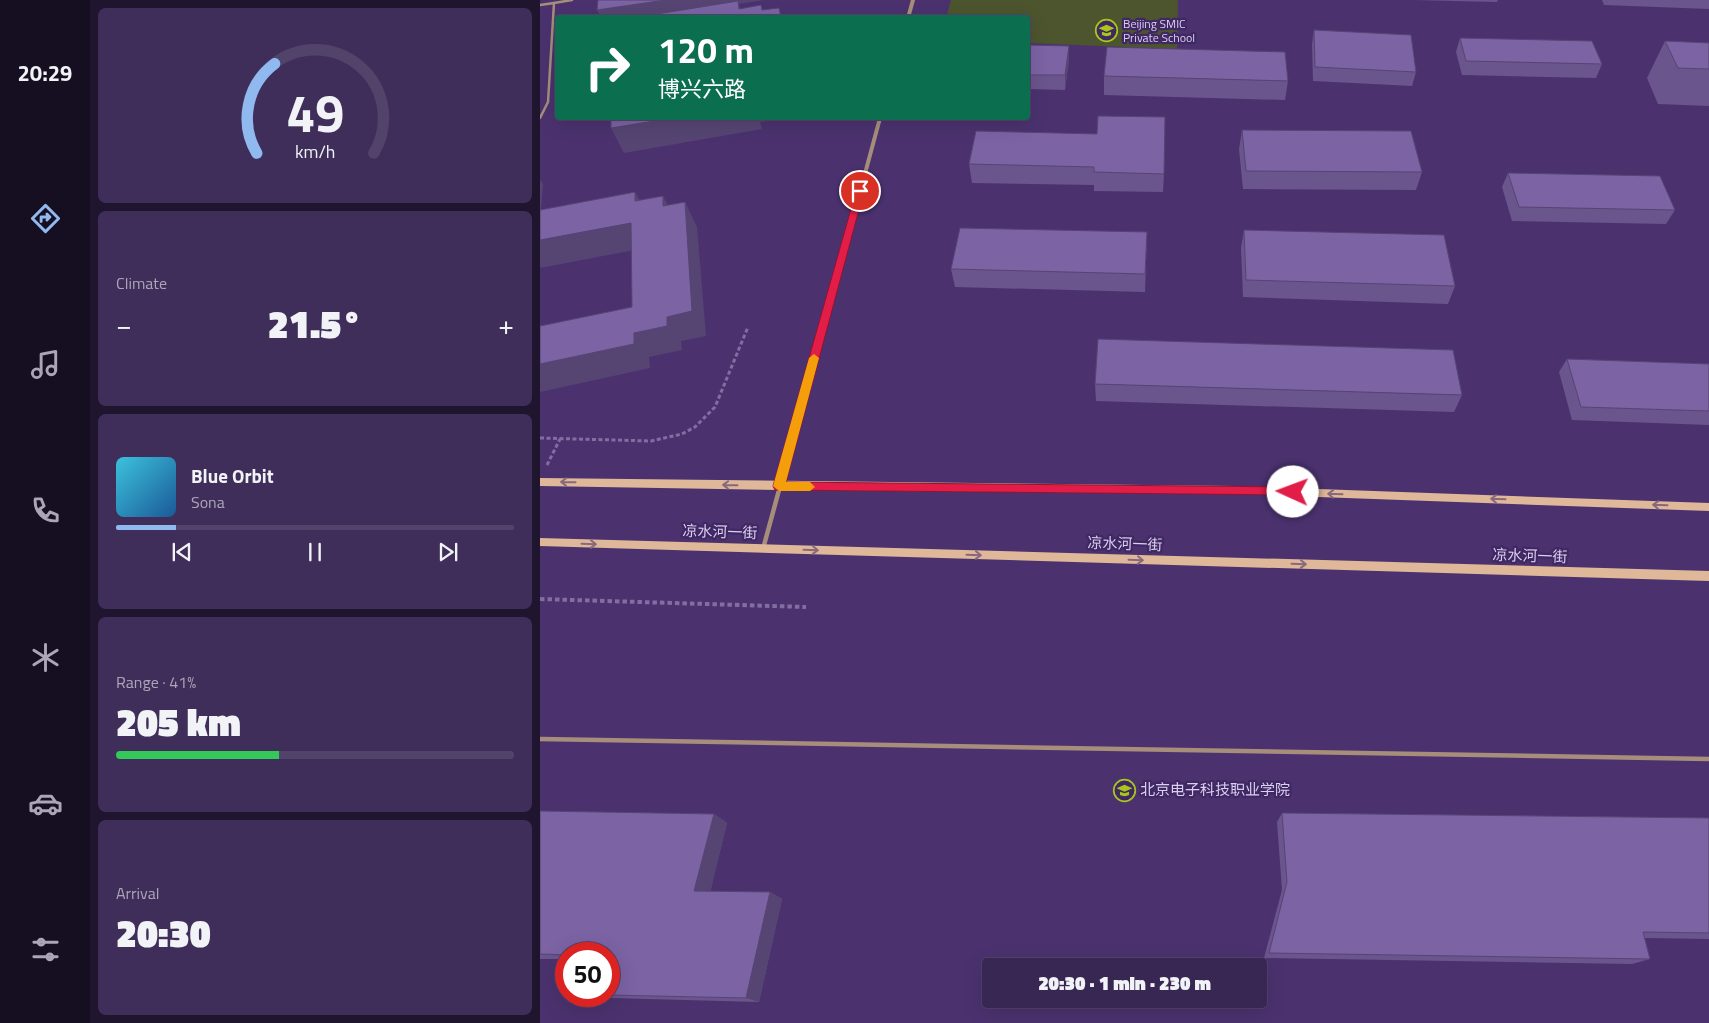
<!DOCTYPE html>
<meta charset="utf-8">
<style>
body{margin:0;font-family:"Titillium Web","Noto Sans SC",sans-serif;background:#3f2e5a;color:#f1f3f6;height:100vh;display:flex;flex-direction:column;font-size:19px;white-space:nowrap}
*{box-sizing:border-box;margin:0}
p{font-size:16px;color:#aba5b8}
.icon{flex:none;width:28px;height:28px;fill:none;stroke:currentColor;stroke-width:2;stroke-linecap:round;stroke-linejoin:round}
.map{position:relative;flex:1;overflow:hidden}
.panel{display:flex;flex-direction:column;gap:8px;padding:8px;background:#1f152e;width:450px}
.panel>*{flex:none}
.top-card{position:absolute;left:15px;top:15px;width:475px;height:105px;border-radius:5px;box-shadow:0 5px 20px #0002,0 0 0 1px #52436a;background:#0b6e4f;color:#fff;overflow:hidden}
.speed{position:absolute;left:15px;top:942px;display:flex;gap:10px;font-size:25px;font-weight:700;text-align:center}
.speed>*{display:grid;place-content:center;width:65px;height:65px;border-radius:50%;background:#382653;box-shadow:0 5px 20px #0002,0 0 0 1px #52436a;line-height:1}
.speed .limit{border:8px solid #d22;background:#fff;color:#111}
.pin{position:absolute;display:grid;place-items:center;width:42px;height:42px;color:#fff;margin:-21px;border:2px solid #fff;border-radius:50%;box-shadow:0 1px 5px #0007}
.me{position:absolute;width:55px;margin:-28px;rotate:272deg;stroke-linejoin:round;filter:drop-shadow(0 0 4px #0008)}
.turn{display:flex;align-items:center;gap:18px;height:105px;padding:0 20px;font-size:22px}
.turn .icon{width:65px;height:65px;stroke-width:2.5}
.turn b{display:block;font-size:35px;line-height:42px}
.big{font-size:38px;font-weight:800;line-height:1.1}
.panel .card{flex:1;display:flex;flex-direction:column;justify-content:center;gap:8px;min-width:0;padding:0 18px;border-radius:8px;background:#3f2e5a}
.panel .dial{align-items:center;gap:0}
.dial svg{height:130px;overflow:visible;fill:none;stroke:#52436a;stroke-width:7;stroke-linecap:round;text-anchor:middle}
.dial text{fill:#f1f3f6;stroke:none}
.song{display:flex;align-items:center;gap:15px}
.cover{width:60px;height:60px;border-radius:8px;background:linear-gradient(135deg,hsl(190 70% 55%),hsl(210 70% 35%))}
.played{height:5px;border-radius:2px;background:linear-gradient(90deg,#90b9f0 15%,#52436a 15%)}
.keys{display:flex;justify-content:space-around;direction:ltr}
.heat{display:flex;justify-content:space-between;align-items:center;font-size:28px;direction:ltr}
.charge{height:8px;border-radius:4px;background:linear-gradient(90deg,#34c759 41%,#52436a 0)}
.trip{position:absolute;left:442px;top:958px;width:285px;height:50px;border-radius:5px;background:#382653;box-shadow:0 5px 20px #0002,0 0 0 1px #52436a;font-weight:800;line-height:50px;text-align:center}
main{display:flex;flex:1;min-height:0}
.tabs{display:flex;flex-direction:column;width:90px;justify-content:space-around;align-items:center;background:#160f21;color:#aba5b8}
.tabs .icon{width:35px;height:35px}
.tabs .on{color:#90b9f0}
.tabs b{font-size:22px;color:#f1f3f6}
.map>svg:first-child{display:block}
</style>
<main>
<nav class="tabs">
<b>20:29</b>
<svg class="icon on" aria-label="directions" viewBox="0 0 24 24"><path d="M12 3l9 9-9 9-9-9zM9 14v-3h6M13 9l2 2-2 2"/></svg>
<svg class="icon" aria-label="music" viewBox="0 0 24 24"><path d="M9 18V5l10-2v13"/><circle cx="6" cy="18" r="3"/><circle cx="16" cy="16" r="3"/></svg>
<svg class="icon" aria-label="phone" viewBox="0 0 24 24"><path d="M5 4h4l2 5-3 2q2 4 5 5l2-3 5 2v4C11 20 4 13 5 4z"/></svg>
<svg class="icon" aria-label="climate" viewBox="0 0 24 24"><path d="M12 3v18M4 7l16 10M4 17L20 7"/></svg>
<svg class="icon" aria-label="car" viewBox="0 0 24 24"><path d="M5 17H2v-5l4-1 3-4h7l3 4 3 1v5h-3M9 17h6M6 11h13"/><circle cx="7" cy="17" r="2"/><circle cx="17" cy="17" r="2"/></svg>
<svg class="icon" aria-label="filters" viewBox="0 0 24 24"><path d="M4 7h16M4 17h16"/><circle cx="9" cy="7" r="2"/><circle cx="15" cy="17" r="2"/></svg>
</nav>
<section class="panel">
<div class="card dial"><svg viewBox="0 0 100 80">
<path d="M14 69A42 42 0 1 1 86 69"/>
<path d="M14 69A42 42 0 0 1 25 14" stroke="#90b9f0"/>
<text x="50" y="56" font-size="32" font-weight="700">49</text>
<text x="50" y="72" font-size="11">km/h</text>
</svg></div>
<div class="card"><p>Climate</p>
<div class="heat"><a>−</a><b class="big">21.5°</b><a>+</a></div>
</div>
<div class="card">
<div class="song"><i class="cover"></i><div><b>Blue Orbit</b><p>Sona</p></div></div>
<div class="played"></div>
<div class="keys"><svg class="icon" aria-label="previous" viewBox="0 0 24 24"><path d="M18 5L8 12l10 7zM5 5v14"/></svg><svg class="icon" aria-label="pause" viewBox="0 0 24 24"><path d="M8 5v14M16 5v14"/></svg><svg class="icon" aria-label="next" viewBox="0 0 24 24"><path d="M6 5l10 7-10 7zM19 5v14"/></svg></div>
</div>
<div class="card"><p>Range · 41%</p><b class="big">205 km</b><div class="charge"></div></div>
<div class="card"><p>Arrival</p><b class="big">20:30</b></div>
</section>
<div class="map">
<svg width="1169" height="1023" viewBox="0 0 1169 1023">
<rect width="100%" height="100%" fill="#4b326f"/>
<polygon fill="#4c552e" points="411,0 638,0 637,49 488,43 488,18 406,18"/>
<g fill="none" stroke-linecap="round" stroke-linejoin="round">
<g stroke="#826ea1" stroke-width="3" stroke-dasharray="4 2.5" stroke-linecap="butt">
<polyline points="0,438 111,441 142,434 155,427 175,407 208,327"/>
<polyline points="7,465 20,439"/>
</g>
<polyline stroke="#826ea1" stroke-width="4" stroke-dasharray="4.5 3" stroke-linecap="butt" points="0,599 266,607"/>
<g stroke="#a68e7b" stroke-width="2.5">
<polyline points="0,5 14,3"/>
<polyline points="0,118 8,102 14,3 32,0"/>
</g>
<polyline stroke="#a68e7b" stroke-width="4.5" points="0,739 1169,759"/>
<g stroke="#a68e7b" stroke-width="4">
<polyline points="368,18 373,0"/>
<polyline points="302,259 340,118"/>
</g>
<polyline stroke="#a68e7b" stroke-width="4.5" points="223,549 302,258"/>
<g fill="#dfb899" fill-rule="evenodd">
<polygon points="0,478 694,486 1169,503 1169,511 694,494 239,490 0,486"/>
<polygon points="0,538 1169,571 1169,581 0,546"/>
</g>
</g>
<g fill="#6a558d">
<polygon points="874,0 958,0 957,2"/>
<polygon points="1062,0 1169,0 1169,9 1064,5"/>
<polygon points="774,30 876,72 872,86 773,81 772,44"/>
<polygon points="920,38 1062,64 1056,78 922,75 916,52"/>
<polygon points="1125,41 1169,43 1169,106 1118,104 1107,78"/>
<polygon points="488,45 529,60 525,90 488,89"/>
<polygon points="564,76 748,81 745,100 564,95"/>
<polygon points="702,130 882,172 876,190 703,189 699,149"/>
<polygon points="436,131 624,174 623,192 554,191 554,185 432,183 429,164"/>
<polygon points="968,173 1135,210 1126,224 972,221 962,187"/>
<polygon points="704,230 915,286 908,304 703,297 701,248"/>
<polygon points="607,232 605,292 415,287 411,269"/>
<polygon points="1027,359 1169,364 1169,425 1032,420 1019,372"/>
<polygon points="555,384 922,395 914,412 556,401"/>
<polygon points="0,811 174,814 187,823 170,891 230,892 242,899 219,1002 71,998 62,996 69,996 69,954 26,954 26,959 0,959"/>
<polygon points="742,813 1169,818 1169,939 1105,938 1110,959 1092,964 724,958 742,890 737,822"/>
</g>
<g fill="#564573">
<polygon points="126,0 224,0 199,4 203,18 61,18 57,10"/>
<polygon points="529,46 529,60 525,90 525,75"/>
<polygon points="133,118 245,118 220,122 222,129 84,153 71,128"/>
<polygon points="0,180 3,184 1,211 0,211"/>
<polygon points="95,192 109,218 95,201"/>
<polygon points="123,196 136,221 123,206"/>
<polygon points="145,202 157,227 166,336 141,341 142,350 109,357 110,368 0,392 0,364 94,333 127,317"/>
<polygon points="91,223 105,248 0,268 0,240"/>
<polygon points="174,814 187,823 169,898 154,891"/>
<polygon points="230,892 242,899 219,1002 206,998"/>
</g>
<g fill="#7b63a4" stroke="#564573">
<polygon points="58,0 126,0 57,10"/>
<polygon points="198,1 199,9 221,5 222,10 239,8 241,18 92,18"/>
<polygon points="774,30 871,35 876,72 775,67"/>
<polygon points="920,38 1052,41 1062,64 926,61"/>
<polygon points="1125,41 1169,43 1169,69 1138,68"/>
<polygon points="488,45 529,46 525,75 488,75"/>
<polygon points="567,47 745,52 748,81 564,76"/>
<polygon points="558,116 625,117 624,174 554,172 554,167 429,164 436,131 557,134"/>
<polygon points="71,118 133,118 71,128"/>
<polygon points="702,130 871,131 882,172 706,171"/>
<polygon points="968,173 1120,176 1135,210 979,207"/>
<polygon points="95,192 95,201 123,196 123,206 145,202 152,311 127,317 127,326 94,333 94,344 0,364 0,326 92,307 91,223 0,240 0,210"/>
<polygon points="420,228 607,232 605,274 411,269"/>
<polygon points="704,230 904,235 915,286 706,280"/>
<polygon points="558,339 913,350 922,395 555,384"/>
<polygon points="1027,359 1169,364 1169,411 1041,407"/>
<polygon points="0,811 174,814 154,891 230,892 206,998 69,995 69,954 26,954 26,955 0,954"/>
<polygon points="742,813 1169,818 1169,933 1103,932 1110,959 729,953 747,882"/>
</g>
<defs><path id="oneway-shaft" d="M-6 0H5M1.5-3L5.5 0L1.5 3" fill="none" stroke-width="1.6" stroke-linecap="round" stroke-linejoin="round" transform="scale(1.25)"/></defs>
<g stroke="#88697b">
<use href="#oneway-shaft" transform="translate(28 482) rotate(-179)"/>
<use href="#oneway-shaft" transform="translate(190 485) rotate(-179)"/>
<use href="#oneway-shaft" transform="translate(795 494) rotate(-178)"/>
<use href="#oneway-shaft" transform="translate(958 499) rotate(-178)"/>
<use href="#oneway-shaft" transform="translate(1120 505) rotate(-178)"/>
<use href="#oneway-shaft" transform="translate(49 544) rotate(2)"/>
<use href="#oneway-shaft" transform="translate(271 550) rotate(2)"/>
<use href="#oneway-shaft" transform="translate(434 555) rotate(2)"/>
<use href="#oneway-shaft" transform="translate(596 560) rotate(2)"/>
<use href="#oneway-shaft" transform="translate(759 564) rotate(2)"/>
</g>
<polygon fill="#e11d48" stroke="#92132f" points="320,188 324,191 246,482 753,487 757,489 759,492 757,495 235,490 233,486 316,191"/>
<polygon fill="#f59e0b" points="274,354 279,358 246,482 270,482 275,487 270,491 239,491 233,486 269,358"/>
<defs>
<symbol id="school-ring" viewBox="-11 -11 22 22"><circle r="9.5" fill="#402863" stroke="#a9c71a" stroke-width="1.5"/><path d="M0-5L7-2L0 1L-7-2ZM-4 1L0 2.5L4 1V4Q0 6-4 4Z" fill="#a9c71a"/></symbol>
<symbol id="university-ring" viewBox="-11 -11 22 22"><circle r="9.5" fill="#402863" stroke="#a9c71a" stroke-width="1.5"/><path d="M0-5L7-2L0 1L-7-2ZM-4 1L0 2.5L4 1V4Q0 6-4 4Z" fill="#a9c71a"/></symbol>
</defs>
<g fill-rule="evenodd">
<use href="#school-ring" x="554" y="18" width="25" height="25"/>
<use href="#university-ring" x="572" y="778" width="25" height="25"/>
</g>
<g text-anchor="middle" stroke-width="4.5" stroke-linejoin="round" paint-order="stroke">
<g font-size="12" fill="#dacef2" stroke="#402863" text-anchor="start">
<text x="583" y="28">Beijing SMIC<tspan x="583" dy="14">Private School</tspan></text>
</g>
<g font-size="15" fill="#dacef2" stroke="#402863">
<text transform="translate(180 532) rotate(2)" y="5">凉水河一街</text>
<text transform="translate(585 544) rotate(2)" y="5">凉水河一街</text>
<text transform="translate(990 556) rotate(2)" y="5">凉水河一街</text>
</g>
<g font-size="15" fill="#dacef2" stroke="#402863" text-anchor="start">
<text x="600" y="795">北京电子科技职业学院</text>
</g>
</g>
</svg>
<div class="speed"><div class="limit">50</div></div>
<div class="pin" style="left:320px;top:191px;background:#d93025"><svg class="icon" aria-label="arrive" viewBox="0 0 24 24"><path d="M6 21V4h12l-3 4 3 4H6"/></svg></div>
<svg class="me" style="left:753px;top:492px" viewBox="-20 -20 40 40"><circle r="19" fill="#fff"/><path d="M0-13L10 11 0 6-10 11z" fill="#e11d48"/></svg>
<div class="trip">20:30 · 1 min · 230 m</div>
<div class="top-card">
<div class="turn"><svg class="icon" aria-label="right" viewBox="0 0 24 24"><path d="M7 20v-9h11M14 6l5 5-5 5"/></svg><div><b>120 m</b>博兴六路</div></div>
</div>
</div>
</main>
